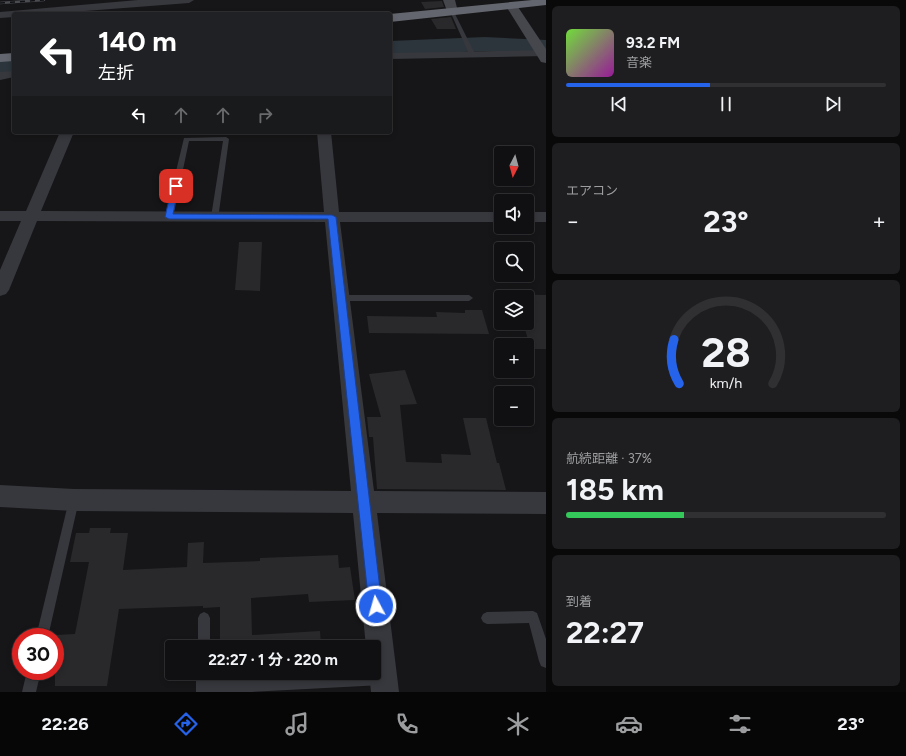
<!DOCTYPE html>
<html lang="ja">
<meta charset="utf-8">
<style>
body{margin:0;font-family:Figtree,"Noto Sans JP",sans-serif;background:#1e1e20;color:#f1f3f6;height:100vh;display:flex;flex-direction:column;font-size:15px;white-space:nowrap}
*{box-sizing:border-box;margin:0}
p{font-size:13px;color:#9c9d9f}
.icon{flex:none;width:22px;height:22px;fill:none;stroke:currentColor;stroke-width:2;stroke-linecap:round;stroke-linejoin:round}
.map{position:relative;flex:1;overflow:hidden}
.panel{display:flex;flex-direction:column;gap:6px;padding:6px;background:#09090a;width:360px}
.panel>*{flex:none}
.guide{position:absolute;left:12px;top:12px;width:380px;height:122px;border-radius:4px;box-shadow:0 2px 6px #0003,0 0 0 1px #303032;background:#202124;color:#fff;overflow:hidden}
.needle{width:26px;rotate:186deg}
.tools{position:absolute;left:494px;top:146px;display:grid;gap:8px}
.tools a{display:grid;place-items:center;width:40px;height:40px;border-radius:4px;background:#101012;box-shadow:0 2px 6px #0003,0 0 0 1px #303032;font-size:20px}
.speed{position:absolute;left:12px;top:628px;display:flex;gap:8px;font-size:20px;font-weight:700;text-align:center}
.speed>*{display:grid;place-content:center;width:52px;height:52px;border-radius:50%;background:#101012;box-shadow:0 2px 6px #0003,0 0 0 1px #303032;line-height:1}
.speed .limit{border:6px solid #d22;background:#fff;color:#111}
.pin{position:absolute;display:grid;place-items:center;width:34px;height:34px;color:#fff;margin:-17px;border-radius:8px;box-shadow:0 2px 6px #0006}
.me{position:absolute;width:44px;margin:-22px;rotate:354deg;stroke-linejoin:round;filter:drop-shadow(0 0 3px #0008)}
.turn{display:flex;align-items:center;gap:14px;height:84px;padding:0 20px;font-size:18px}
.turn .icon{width:52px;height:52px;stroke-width:2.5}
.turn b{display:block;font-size:28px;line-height:34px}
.lanes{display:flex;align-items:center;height:38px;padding:0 20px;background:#0003;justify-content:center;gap:20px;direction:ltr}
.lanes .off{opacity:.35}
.big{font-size:30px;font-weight:700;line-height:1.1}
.panel .tile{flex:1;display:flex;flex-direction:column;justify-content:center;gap:6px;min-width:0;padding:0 14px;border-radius:6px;background:#1e1e20}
.panel .dial{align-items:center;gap:0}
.dial svg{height:104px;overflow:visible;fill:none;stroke:#303032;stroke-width:7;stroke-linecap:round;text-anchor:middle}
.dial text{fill:#f1f3f6;stroke:none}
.song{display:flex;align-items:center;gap:12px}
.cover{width:48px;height:48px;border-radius:6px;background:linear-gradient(135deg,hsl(100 70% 55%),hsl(300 70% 35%))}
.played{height:4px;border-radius:2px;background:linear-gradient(90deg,#2563eb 45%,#303032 45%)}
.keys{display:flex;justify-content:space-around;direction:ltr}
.heat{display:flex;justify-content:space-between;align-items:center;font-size:22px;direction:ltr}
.charge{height:6px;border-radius:3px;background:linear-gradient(90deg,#34c759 37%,#303032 0)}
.trip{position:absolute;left:165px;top:640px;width:216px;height:40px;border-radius:4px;background:#101012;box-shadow:0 2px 6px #0003,0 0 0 1px #303032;font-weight:700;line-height:40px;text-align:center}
.tabs{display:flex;height:64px;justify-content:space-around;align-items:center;background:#060607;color:#9c9d9f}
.tabs .icon{width:28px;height:28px}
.tabs .selected{color:#2563eb}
.tabs b{font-size:18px;color:#f1f3f6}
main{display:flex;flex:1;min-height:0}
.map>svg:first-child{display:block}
</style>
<main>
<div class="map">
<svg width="546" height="692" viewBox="0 0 546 692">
<rect width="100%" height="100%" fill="#161618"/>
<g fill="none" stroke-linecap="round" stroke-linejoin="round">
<g fill="#2c353c" fill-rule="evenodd">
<polygon points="485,37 546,40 546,54 485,51 390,55 390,41"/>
<polygon points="14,60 14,74 0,75 0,61"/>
</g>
</g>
<g fill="#29292c">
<polygon points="442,1 444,7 425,9 421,2"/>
<polygon points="451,17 456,29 437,29 431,19"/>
<polygon points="239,242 262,242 260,291 235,290"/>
<polygon points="493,294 546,295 546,349 531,349 523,323 527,323 527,297 501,297 501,312 498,312"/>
<polygon points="465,310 482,310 489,334 369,333 367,316 437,317 436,312 465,313"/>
<polygon points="405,370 417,404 400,405 406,462 442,463 441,454 471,455 463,418 486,418 497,463 499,463 506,490 377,489 373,437 369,437 367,417 381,417 369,374"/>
<polygon points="90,528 111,528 110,533 128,533 123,570 187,567 188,543 204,542 203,563 260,561 260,558 338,555 339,568 350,567 355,600 309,602 308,594 251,598 252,635 320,631 321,647 220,647 220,607 203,608 203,606 119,609 107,686 55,686 55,635 75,634 89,562 70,562 76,533 89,533"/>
<polygon points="219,673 306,673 219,678"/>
</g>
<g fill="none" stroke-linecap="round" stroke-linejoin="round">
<g fill="#37383d" fill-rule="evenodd">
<polygon points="450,11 454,12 475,54 474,55 469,54"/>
<polygon points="184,138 226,137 229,139 218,219 212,219 211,217 223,141 189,141 173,217 169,219 165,217"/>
<polygon points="341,295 469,295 473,298 469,301 341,301 337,298"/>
<polygon points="74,495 78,496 79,500 48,637 36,637 69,500 70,496"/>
<polygon points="533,611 537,613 546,639 546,668 541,666 539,661 529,623 487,624 483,622 481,618 483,614 487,612"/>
<polygon points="204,612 208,614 210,618 210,647 198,647 198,618 200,614"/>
<polygon points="27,671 41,671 36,692 22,692"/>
<polygon points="382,671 387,673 389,678 387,683 382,685 251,692 196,692 196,673 210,673 210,681 374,673 374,672"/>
</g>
<g fill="#37383d" fill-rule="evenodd">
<polygon points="138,0 194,0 189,3 46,14 14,14 14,17 0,18 0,12"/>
<polygon points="546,50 546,56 390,59 390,53"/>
<polygon points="14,71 14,77 0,80 0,72"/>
<polygon points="60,132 74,132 41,211 324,212 317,132 331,132 339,212 501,212 501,222 340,222 374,491 546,492 546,514 377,513 399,692 371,692 369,673 374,673 374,647 366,647 353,513 74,511 0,507 0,485 74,489 351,491 325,222 37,221 9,290 6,294 0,296 0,270 21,221 0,221 0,211 26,211"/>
<rect x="527" y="212" width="19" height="10"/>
</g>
<g fill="#45474d" fill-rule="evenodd">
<polygon points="443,0 455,0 458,12 456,14 448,14"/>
<polygon points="512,3 516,4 546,49 546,63 541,62 506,6 508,4"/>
</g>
<g fill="#63666e" fill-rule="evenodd">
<polygon points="532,0 546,0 546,5 390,22 390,14"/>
<polygon points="14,53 14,61 0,62 0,54"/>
</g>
<defs>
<polyline id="rail" points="0,3 44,0"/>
</defs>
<use href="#rail" stroke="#4a4c52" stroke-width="2.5"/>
<use href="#rail" stroke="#111113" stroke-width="1.5" stroke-dasharray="5" stroke-linecap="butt"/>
</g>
<polygon fill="#2563eb" stroke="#184099" points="176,183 179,186 173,214 332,215 336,217 382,606 380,611 376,612 371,611 369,606 328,219 169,219 165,217 172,186"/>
</svg>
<div class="tools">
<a><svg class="needle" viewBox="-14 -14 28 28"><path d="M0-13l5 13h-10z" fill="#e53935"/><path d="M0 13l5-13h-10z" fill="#9c9d9f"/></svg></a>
<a><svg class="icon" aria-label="sound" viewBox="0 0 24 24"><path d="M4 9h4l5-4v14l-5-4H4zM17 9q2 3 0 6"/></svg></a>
<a><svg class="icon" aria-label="search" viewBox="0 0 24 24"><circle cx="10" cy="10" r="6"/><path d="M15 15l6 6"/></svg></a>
<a><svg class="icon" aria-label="layers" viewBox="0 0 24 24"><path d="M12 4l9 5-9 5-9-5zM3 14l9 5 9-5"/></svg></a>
<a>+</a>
<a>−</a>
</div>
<div class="speed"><div class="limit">30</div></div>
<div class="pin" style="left:176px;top:186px;background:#d93025"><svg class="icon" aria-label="arrive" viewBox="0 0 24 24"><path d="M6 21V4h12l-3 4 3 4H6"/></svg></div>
<svg class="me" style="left:376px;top:606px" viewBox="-20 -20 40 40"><circle r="17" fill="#2563eb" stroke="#fff" stroke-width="3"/><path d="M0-11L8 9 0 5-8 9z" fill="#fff"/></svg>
<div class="trip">22:27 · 1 分 · 220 m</div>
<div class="guide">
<div class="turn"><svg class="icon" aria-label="left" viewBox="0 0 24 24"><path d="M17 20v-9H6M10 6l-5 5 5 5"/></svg><div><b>140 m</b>左折</div></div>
<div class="lanes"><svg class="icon" aria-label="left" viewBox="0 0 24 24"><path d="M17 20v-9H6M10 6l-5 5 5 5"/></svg><svg class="icon off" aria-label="ahead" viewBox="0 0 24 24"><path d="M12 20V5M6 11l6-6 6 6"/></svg><svg class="icon off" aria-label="ahead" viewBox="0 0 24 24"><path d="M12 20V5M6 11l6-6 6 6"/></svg><svg class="icon off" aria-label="right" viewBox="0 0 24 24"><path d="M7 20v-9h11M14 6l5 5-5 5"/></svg></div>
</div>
</div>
<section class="panel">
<div class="tile">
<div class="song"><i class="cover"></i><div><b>93.2 FM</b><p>音楽</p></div></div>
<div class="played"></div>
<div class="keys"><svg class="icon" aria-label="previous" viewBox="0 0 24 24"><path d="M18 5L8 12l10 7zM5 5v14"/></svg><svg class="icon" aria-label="pause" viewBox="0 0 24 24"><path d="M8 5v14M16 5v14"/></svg><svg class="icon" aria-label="next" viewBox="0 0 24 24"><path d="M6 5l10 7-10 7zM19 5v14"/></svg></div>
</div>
<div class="tile"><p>エアコン</p>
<div class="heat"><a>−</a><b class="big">23°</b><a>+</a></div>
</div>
<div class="tile dial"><svg viewBox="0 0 100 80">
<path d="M14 69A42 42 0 1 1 86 69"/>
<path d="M14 69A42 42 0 0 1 10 35" stroke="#2563eb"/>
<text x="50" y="56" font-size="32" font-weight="700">28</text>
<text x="50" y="72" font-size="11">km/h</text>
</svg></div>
<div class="tile"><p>航続距離 · 37%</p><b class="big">185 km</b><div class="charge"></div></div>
<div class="tile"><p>到着</p><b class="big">22:27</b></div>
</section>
</main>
<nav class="tabs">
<b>22:26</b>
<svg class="icon selected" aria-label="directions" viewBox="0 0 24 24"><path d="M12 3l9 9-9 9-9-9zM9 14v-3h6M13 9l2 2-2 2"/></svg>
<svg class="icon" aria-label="music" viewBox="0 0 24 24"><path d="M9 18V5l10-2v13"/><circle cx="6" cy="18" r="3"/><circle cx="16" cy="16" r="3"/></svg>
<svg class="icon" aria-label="phone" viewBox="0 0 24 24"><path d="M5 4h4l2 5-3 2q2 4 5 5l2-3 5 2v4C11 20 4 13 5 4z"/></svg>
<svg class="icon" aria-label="climate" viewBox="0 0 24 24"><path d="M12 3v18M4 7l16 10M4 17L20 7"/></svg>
<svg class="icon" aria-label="car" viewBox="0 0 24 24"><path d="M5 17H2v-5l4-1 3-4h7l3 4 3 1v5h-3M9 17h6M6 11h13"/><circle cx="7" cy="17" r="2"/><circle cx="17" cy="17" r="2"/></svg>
<svg class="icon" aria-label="filters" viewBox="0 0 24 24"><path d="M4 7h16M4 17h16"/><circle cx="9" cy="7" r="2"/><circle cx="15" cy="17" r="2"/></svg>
<b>23°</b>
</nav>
